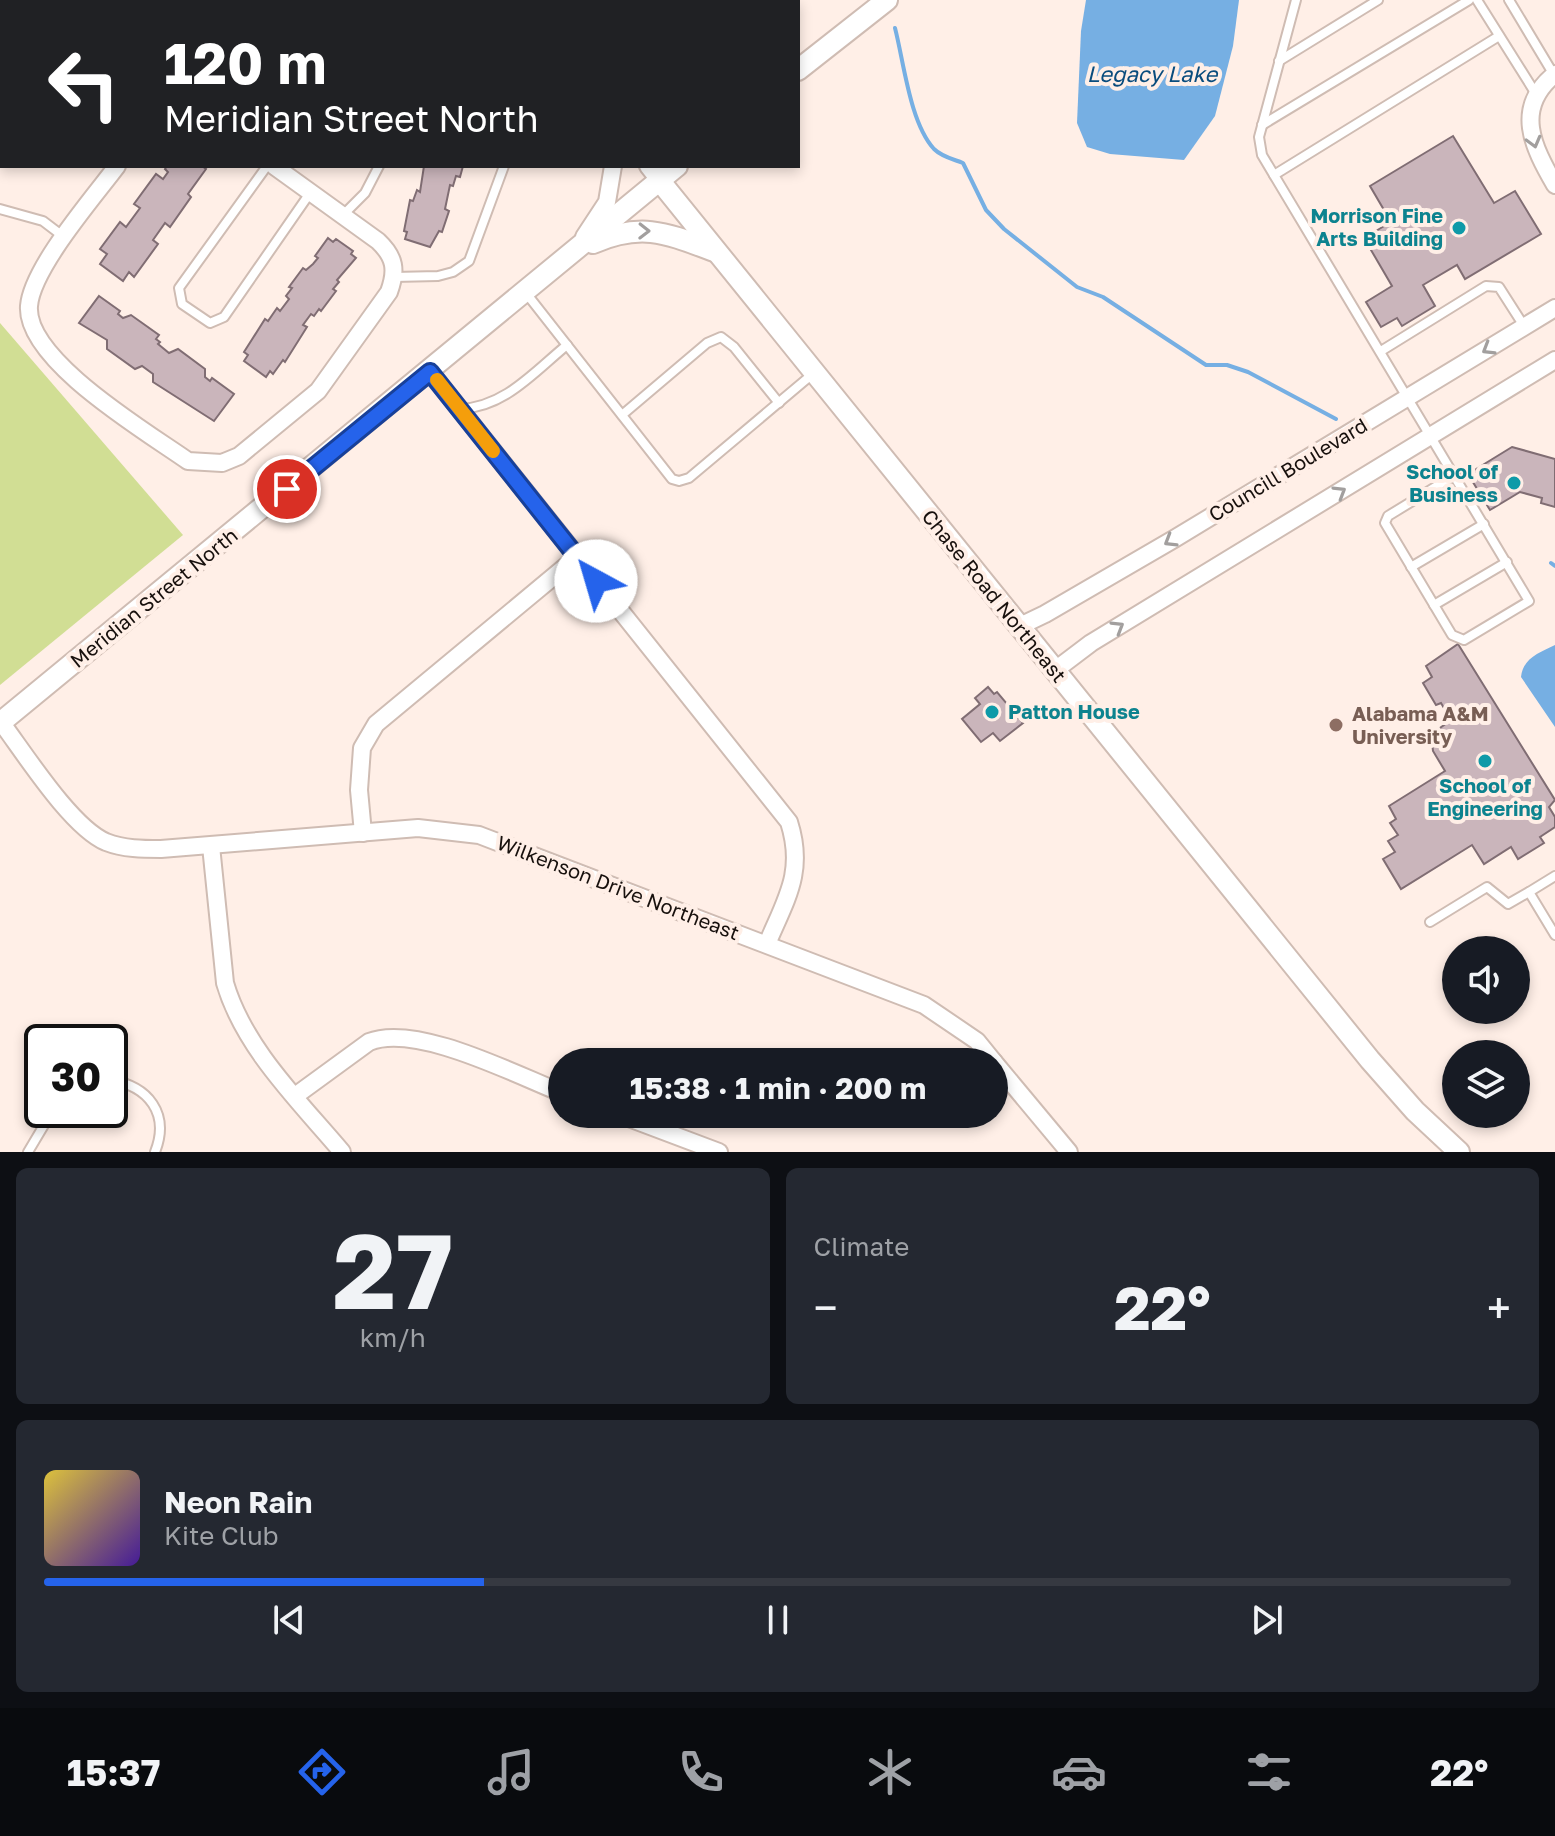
<!DOCTYPE html>
<meta charset="utf-8">
<style>
body{margin:0;font-family:"Golos Text",sans-serif;background:#242831;color:#f1f3f6;height:100vh;display:flex;flex-direction:column;font-size:30px;white-space:nowrap}
*{box-sizing:border-box;margin:0}
p{font-size:26px;color:#9ea1a6}
.icon{flex:none;width:44px;height:44px;fill:none;stroke:currentColor;stroke-width:2;stroke-linecap:round;stroke-linejoin:round}
.map{position:relative;height:1152px;overflow:hidden}
.side{display:flex;flex-direction:column;gap:16px;padding:16px;background:#0d0f14;flex:1}
.side>*{flex:none}
.guide{position:absolute;left:0px;top:0px;width:800px;height:168px;box-shadow:0 4px 12px #0003;background:#202124;color:#fff;overflow:hidden}
.buttons{position:absolute;left:1442px;top:936px;display:grid;gap:16px}
.buttons a{display:grid;place-items:center;width:88px;height:88px;border-radius:50%;background:#171b24;box-shadow:0 4px 12px #0003;font-size:40px}
.speed{position:absolute;left:24px;top:1024px;display:flex;gap:16px;font-size:40px;font-weight:700;text-align:center}
.speed>*{display:grid;place-content:center;width:104px;height:104px;border-radius:50%;background:#171b24;box-shadow:0 4px 12px #0003;line-height:1}
.speed .limit{border:4px solid #111;border-radius:12px;background:#fff;color:#111}
.pin{position:absolute;display:grid;place-items:center;width:68px;height:68px;color:#fff;margin:-34px;border:4px solid #fff;border-radius:50%;box-shadow:0 2px 8px #0007}
.me{position:absolute;width:88px;margin:-44px;rotate:321deg;stroke-linejoin:round;filter:drop-shadow(0 0 6px #0008)}
.turn{display:flex;align-items:center;gap:28px;height:168px;padding:0 32px;font-size:36px}
.turn .icon{width:104px;height:104px;stroke-width:2.5}
.turn b{display:block;font-size:56px;line-height:68px}
.big{font-size:60px;font-weight:700;line-height:1.1}
.side .card{flex:1;display:flex;flex-direction:column;justify-content:center;gap:12px;min-width:0;padding:0 28px;border-radius:12px;background:#242831}
.side .dial{align-items:center;gap:0}
.dial b{font-size:104px;line-height:1}
.song{display:flex;align-items:center;gap:24px}
.cover{width:96px;height:96px;border-radius:12px;background:linear-gradient(135deg,hsl(50 70% 55%),hsl(260 70% 35%))}
.played{height:8px;border-radius:4px;background:linear-gradient(90deg,#2563eb 30%,#363941 30%)}
.keys{display:flex;justify-content:space-around;direction:ltr}
.heat{display:flex;justify-content:space-between;align-items:center;font-size:44px;direction:ltr}
.side .tiles{flex:1;display:grid;gap:16px;grid-template-columns:1fr 1fr}
.card:last-child{grid-column:span 2}
.trip{position:absolute;left:548px;top:1048px;width:460px;height:80px;border-radius:40px;background:#171b24;box-shadow:0 4px 12px #0003;font-weight:700;line-height:80px;text-align:center}
.tabs{display:flex;height:128px;justify-content:space-around;align-items:center;background:#090b0e;color:#9ea1a6}
.tabs .icon{width:56px;height:56px}
.tabs .selected{color:#2563eb}
.tabs b{font-size:36px;color:#f1f3f6}
.map>svg:first-child{display:block}
</style>
<div class="map">
<svg width="1555" height="1152" viewBox="0 0 1555 1152">
<rect width="100%" height="100%" fill="#ffefe7"/>
<polygon fill="#d1de94" points="0,323 183,535 0,685"/>
<g fill="#76afe3">
<polygon points="1086,0 1239,0 1233,46 1215,116 1184,160 1110,154 1087,147 1077,123 1081,31"/>
<path d="M1555 645V727L1521 677C1523 658 1539 653 1555 645Z"/>
</g>
<g fill="none" stroke-linecap="round" stroke-linejoin="round">
<g stroke="#76afe3" stroke-width="4">
<path d="M895 28C904 63 910 123 934 149 942 157 953 159 963 163L986 210 1004 229 1077 287 1103 297 1206 365H1227L1248 372 1336 419"/>
<polyline points="1551,563 1555,566"/>
</g>
</g>
<g fill="#cab5bb" stroke="#806d73" stroke-width="2">
<polygon points="1453,136 1494,203 1515,191 1541,234 1465,279 1457,265 1423,285 1435,306 1402,326 1397,318 1381,327 1366,302 1392,286 1364,238 1391,222 1370,186"/>
<polygon points="167,166 202,166 206,169 188,194 191,197 170,227 165,223 153,240 158,244 134,277 129,272 123,281 100,264 107,254 100,249 120,222 126,227 140,208 134,204 156,174 163,179 168,172 165,169"/>
<polygon points="424,166 463,166 460,177 456,176 453,186 450,185 445,209 449,211 442,232 439,231 430,247 405,239 407,232 404,231 410,200 413,201 417,190 420,192"/>
<polygon points="328,238 333,242 336,239 353,251 351,254 356,258 337,280 339,282 333,289 336,291 321,311 319,309 314,316 311,314 303,325 307,327 285,362 283,360 273,374 270,371 266,377 244,361 248,355 244,352 265,319 268,321 277,308 280,311 289,299 286,296 292,288 289,287 303,268 306,270 313,264 318,258 315,256"/>
<polygon points="99,296 120,311 118,314 123,318 131,315 159,335 156,339 160,342 158,344 169,353 178,349 205,369 205,377 210,381 212,378 234,394 214,421 153,382 153,374 142,366 135,369 107,349 107,340 79,323"/>
<polygon points="1512,447 1555,459 1555,507 1541,503 1542,498 1520,492 1490,510 1468,474"/>
<polygon points="1458,644 1555,800 1549,807 1555,817 1555,827 1540,837 1544,843 1518,859 1511,847 1484,864 1472,845 1401,889 1383,859 1395,852 1388,841 1398,835 1390,823 1396,819 1389,806 1445,771 1433,751 1432,742 1440,728 1451,720 1441,703 1436,705 1423,683 1432,677 1426,666"/>
<polygon points="988,687 994,694 997,692 1023,723 1000,741 993,733 981,742 962,719 980,704 975,698"/>
</g>
<g fill="none" stroke-linecap="round" stroke-linejoin="round">
<defs>
<g id="service">
<polyline points="290,0 292,2"/>
<polyline points="435,0 436,2"/>
<polyline points="590,0 591,2"/>
<polyline points="1296,0 1259,137 1262,155 1529,601 1464,640 1452,635 1385,523 1388,516 1455,475"/>
<polyline points="1477,0 1536,94"/>
<polyline points="1509,0 1554,75"/>
<polyline points="0,2 2,3"/>
<polyline points="161,2 161,0"/>
<polyline points="0,61 2,61"/>
<polyline points="1279,61 1378,0"/>
<polyline points="1262,125 1469,0"/>
<polyline points="267,166 179,288 182,304 210,323 224,317 310,193"/>
<polyline points="1274,175 1499,36"/>
<polyline points="0,209 43,221 64,237"/>
<polyline points="342,216 365,193 379,166"/>
<polyline points="394,277 438,276 453,272 469,261 504,166"/>
<polyline points="526,293 672,479 679,481 689,478 815,372"/>
<polyline points="1381,351 1486,286 1499,287 1524,326"/>
<path d="M460 409C505 407 534 372 567 345"/>
<polyline points="622,415 707,343 721,337 734,347 779,403"/>
<polyline points="1411,567 1484,524"/>
<polyline points="1434,605 1507,562"/>
<polyline points="1555,876 1529,892 1555,935"/>
<polyline points="1430,922 1487,887 1508,904 1529,892"/>
<path d="M110 1080C149 1086 170 1114 155 1152"/>
<polyline points="28,1152 53,1110"/>
</g>
<g id="minor">
<polyline points="519,0 520,2"/>
<polyline points="337,2 344,0"/>
<path d="M1555 74C1513 108 1533 147 1555 185"/>
<path d="M117 166C93 198 32 268 29 306 25 360 147 432 188 461L222 463 239 456 318 391 389 292C397 270 395 257 378 241L274 166"/>
<polyline points="648,166 659,180"/>
<polyline points="584,237 607,202 613,166"/>
<path d="M430 372 789 822C805 872 786 899 767 944"/>
<polyline points="1018,627 1045,614 1174,539 1555,308"/>
<polyline points="1054,671 1091,643 1555,360"/>
<path d="M1 722C25 754 71 827 106 842 124 849 143 849 161 849L418 828 479 835 924 1005 977 1041 994 1062"/>
<polyline points="363,833 359,790 362,748 376,724 577,557"/>
<path d="M211 846 225 983C244 1048 299 1101 342 1152"/>
<polyline points="994,1062 1069,1152"/>
<path d="M295 1096 369 1042C416 1023 514 1074 562 1093"/>
<polyline points="618,1114 719,1152"/>
</g>
<g id="tertiary">
<polyline points="798,70 887,0"/>
<polyline points="659,180 1370,1060 1415,1111 1459,1152"/>
<path d="M593 243C642 222 666 233 714 251"/>
<polyline points="0,723 677,166"/>
</g>
</defs>
<use href="#service" stroke="#cfbcb3" stroke-width="12"/>
<use href="#minor" stroke="#cfbcb3" stroke-width="20"/>
<use href="#tertiary" stroke="#cfbcb3" stroke-width="24"/>
<use href="#service" stroke="#fff" stroke-width="8"/>
<use href="#minor" stroke="#fff" stroke-width="16"/>
<use href="#tertiary" stroke="#fff" stroke-width="20"/>
</g>
<defs><path id="oneway-chevron" d="M-2-3.5L2.5 0L-2 3.5" fill="none" stroke-width="1.6" stroke-linecap="round" stroke-linejoin="round" transform="scale(2)"/></defs>
<g stroke="#a29f9e">
<use href="#oneway-chevron" transform="translate(1534 142) rotate(75)"/>
<use href="#oneway-chevron" transform="translate(644 231) rotate(1)"/>
<use href="#oneway-chevron" transform="translate(1488 349) rotate(149)"/>
<use href="#oneway-chevron" transform="translate(1340 492) rotate(-31)"/>
<use href="#oneway-chevron" transform="translate(1170 541) rotate(149)"/>
<use href="#oneway-chevron" transform="translate(1118 627) rotate(-31)"/>
</g>
<g fill="none" stroke-linecap="round" stroke-linejoin="round">
<defs>
<polyline id="route" points="287,489 430,372 596,581"/>
</defs>
<use href="#route" stroke="#184099" stroke-width="20"/>
<use href="#route" stroke="#2563eb" stroke-width="14"/>
<polyline stroke="#f59e0b" stroke-width="14" points="437,380 493,451"/>
</g>
<g fill="#0f9aa8" stroke="#ffefe7" stroke-width="3">
<circle cx="1459" cy="228" r="8"/>
<circle cx="1514" cy="483" r="8"/>
<circle cx="992" cy="712" r="8"/>
<circle cx="1485" cy="761" r="8"/>
</g>
<circle fill="#8d6e63" stroke="#ffefe7" stroke-width="3" cx="1336" cy="725" r="8"/>
<g text-anchor="middle" stroke-width="8" stroke-linejoin="round" paint-order="stroke">
<g font-size="20" font-weight="bold" fill="#0d838f" stroke="#ffefe7" text-anchor="end">
<text x="1443" y="223">Morrison Fine<tspan x="1443" dy="23">Arts Building</tspan></text>
<text x="1498" y="479">School of<tspan x="1498" dy="23">Business</tspan></text>
<text x="1008" y="719" text-anchor="start">Patton House</text>
<text x="1485" y="793" text-anchor="middle">School of<tspan x="1485" dy="23">Engineering</tspan></text>
</g>
<g font-size="20" fill="#17100d" stroke="#ffefe7">
<text transform="translate(1288 470) rotate(-31)" y="7">Councill Boulevard</text>
<text transform="translate(994 596) rotate(51)" y="7">Chase Road Northeast</text>
<text transform="translate(154 598) rotate(-39)" y="7">Meridian Street North</text>
<text transform="translate(618 888) rotate(21)" y="7">Wilkenson Drive Northeast</text>
</g>
<g font-size="20" font-weight="bold" fill="#785e54" stroke="#ffefe7" text-anchor="start">
<text x="1352" y="721">Alabama A&amp;M<tspan x="1352" dy="23">University</tspan></text>
</g>
<g font-size="22" font-style="italic" fill="#094c7d" stroke="#ffefe7">
<text x="1152" y="82">Legacy Lake</text>
</g>
</g>
</svg>
<div class="buttons">
<a><svg class="icon" aria-label="sound" viewBox="0 0 24 24"><path d="M4 9h4l5-4v14l-5-4H4zM17 9q2 3 0 6"/></svg></a>
<a><svg class="icon" aria-label="layers" viewBox="0 0 24 24"><path d="M12 4l9 5-9 5-9-5zM3 14l9 5 9-5"/></svg></a>
</div>
<div class="speed"><div class="limit">30</div></div>
<div class="pin" style="left:287px;top:489px;background:#d93025"><svg class="icon" aria-label="arrive" viewBox="0 0 24 24"><path d="M6 21V4h12l-3 4 3 4H6"/></svg></div>
<svg class="me" style="left:596px;top:581px" viewBox="-20 -20 40 40"><circle r="19" fill="#fff"/><path d="M0-13L10 11 0 6-10 11z" fill="#2563eb"/></svg>
<div class="trip">15:38 · 1 min · 200 m</div>
<div class="guide">
<div class="turn"><svg class="icon" aria-label="left" viewBox="0 0 24 24"><path d="M17 20v-9H6M10 6l-5 5 5 5"/></svg><div><b>120 m</b>Meridian Street North</div></div>
</div>
</div>
<section class="side">
<div class="tiles">
<div class="card dial"><b>27</b><p>km/h</p></div>
<div class="card"><p>Climate</p>
<div class="heat"><a>−</a><b class="big">22°</b><a>+</a></div>
</div>
<div class="card">
<div class="song"><i class="cover"></i><div><b>Neon Rain</b><p>Kite Club</p></div></div>
<div class="played"></div>
<div class="keys"><svg class="icon" aria-label="previous" viewBox="0 0 24 24"><path d="M18 5L8 12l10 7zM5 5v14"/></svg><svg class="icon" aria-label="pause" viewBox="0 0 24 24"><path d="M8 5v14M16 5v14"/></svg><svg class="icon" aria-label="next" viewBox="0 0 24 24"><path d="M6 5l10 7-10 7zM19 5v14"/></svg></div>
</div>
</div>
</section>
<nav class="tabs">
<b>15:37</b>
<svg class="icon selected" aria-label="directions" viewBox="0 0 24 24"><path d="M12 3l9 9-9 9-9-9zM9 14v-3h6M13 9l2 2-2 2"/></svg>
<svg class="icon" aria-label="music" viewBox="0 0 24 24"><path d="M9 18V5l10-2v13"/><circle cx="6" cy="18" r="3"/><circle cx="16" cy="16" r="3"/></svg>
<svg class="icon" aria-label="phone" viewBox="0 0 24 24"><path d="M5 4h4l2 5-3 2q2 4 5 5l2-3 5 2v4C11 20 4 13 5 4z"/></svg>
<svg class="icon" aria-label="climate" viewBox="0 0 24 24"><path d="M12 3v18M4 7l16 10M4 17L20 7"/></svg>
<svg class="icon" aria-label="car" viewBox="0 0 24 24"><path d="M5 17H2v-5l4-1 3-4h7l3 4 3 1v5h-3M9 17h6M6 11h13"/><circle cx="7" cy="17" r="2"/><circle cx="17" cy="17" r="2"/></svg>
<svg class="icon" aria-label="filters" viewBox="0 0 24 24"><path d="M4 7h16M4 17h16"/><circle cx="9" cy="7" r="2"/><circle cx="15" cy="17" r="2"/></svg>
<b>22°</b>
</nav>
